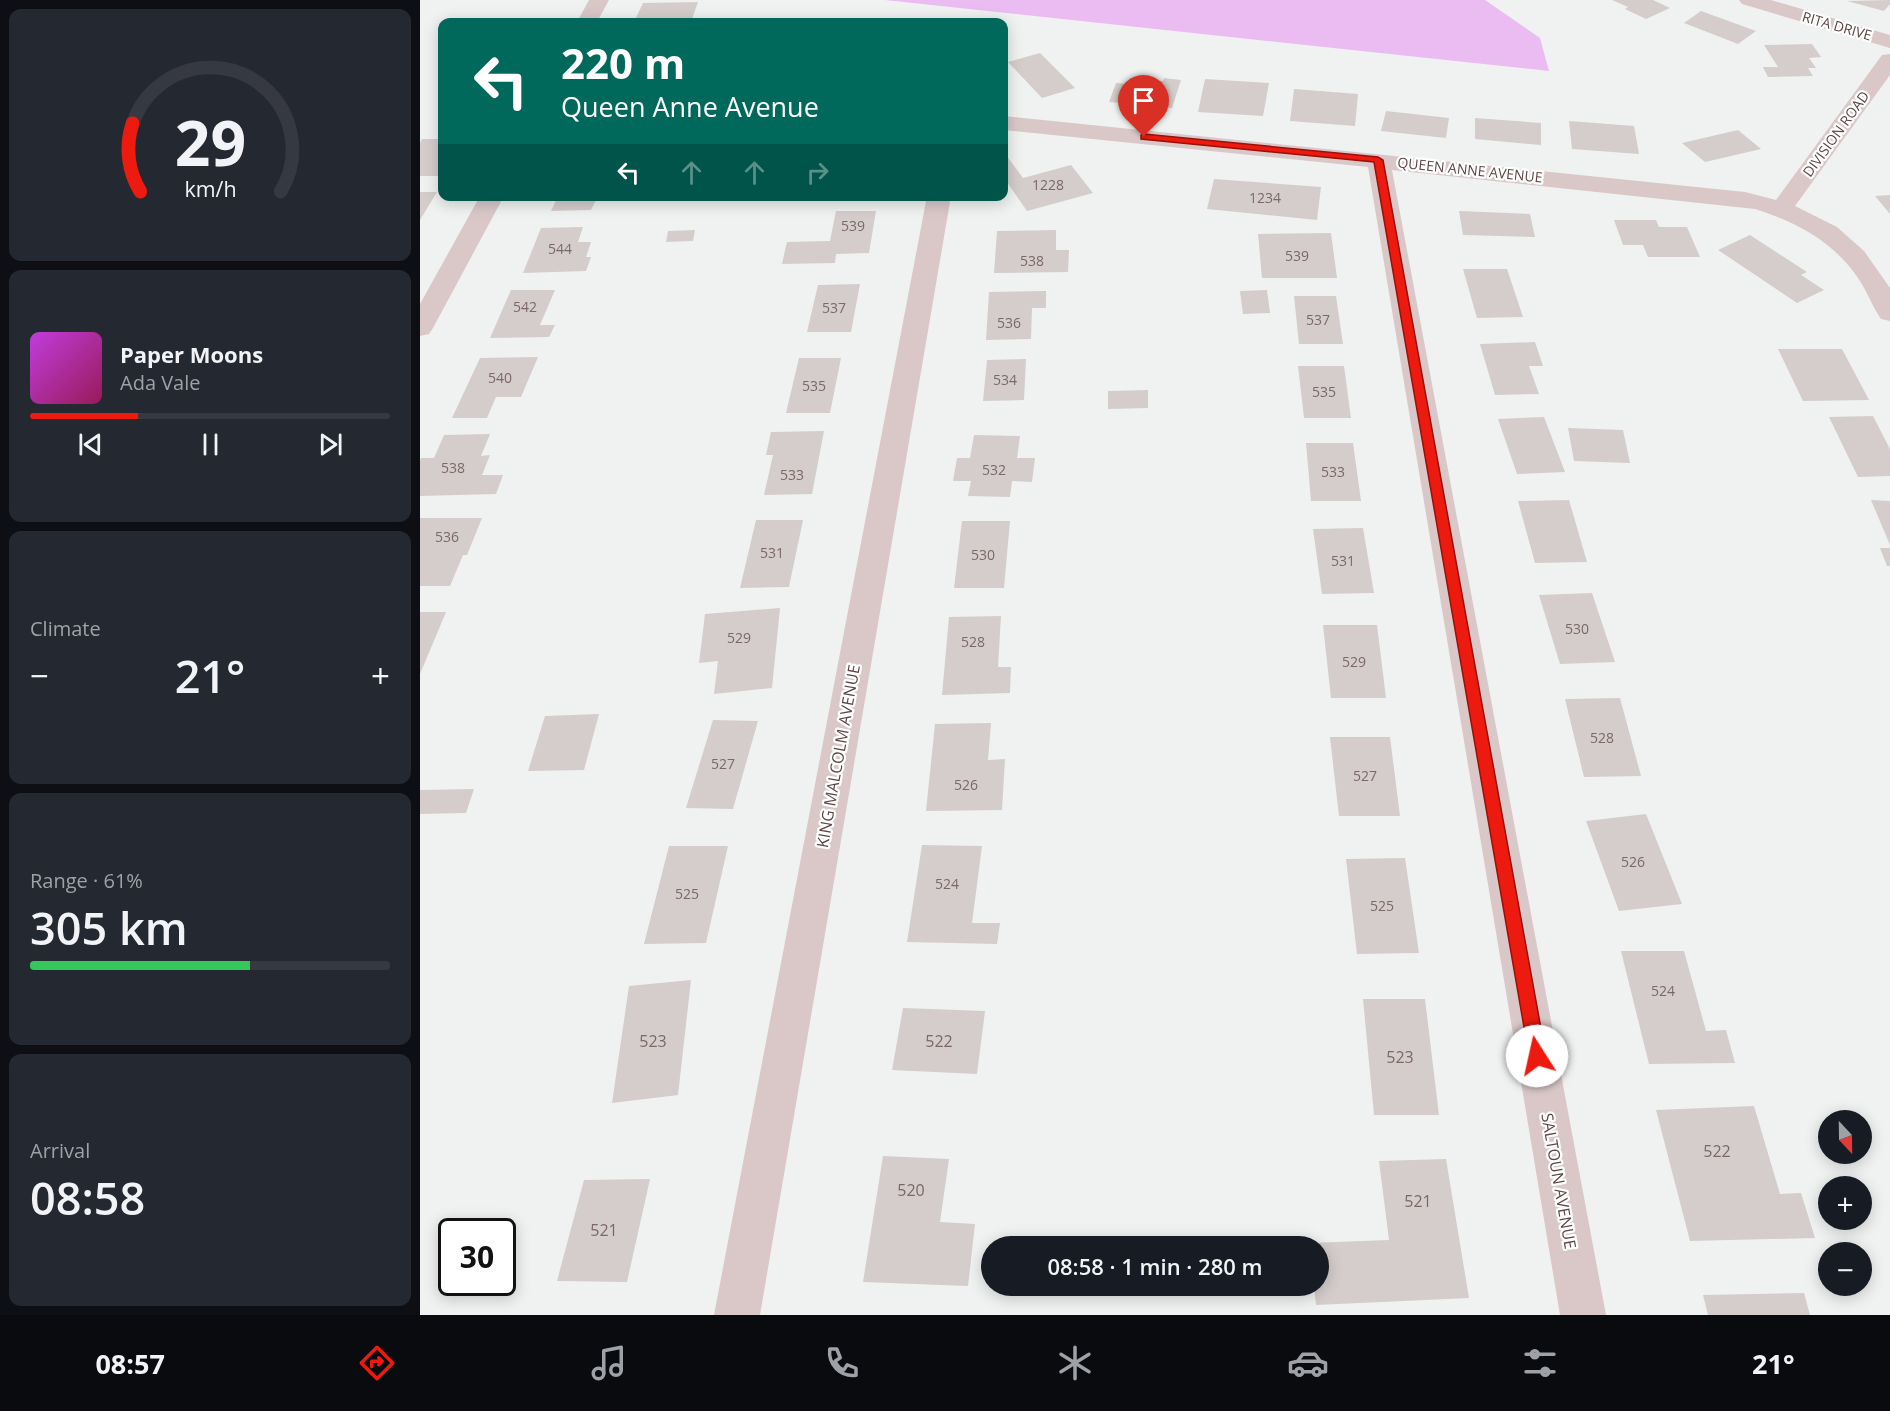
<!DOCTYPE html>
<meta charset="utf-8">
<style>
body{margin:0;font-family:"Open Sans",sans-serif;background:#242831;color:#f1f3f6;height:100vh;display:flex;flex-direction:column;font-size:22px;white-space:nowrap}
*{box-sizing:border-box;margin:0}
p{font-size:20px;color:#9ea1a6}
.icon{flex:none;width:33px;height:33px;fill:none;stroke:currentColor;stroke-width:2;stroke-linecap:round;stroke-linejoin:round}
.map{position:relative;flex:1;overflow:hidden}
.drawer{display:flex;flex-direction:column;gap:9px;padding:9px;background:#0d0f14;width:420px}
.drawer>*{flex:none}
.banner{position:absolute;left:18px;top:18px;width:570px;height:183px;border-radius:12px;box-shadow:0 3px 15px #0003;background:#00695c;color:#fff;overflow:hidden}
.needle{width:39px;rotate:158deg}
.fabs{position:absolute;left:1398px;top:1110px;display:grid;gap:12px}
.fabs a{display:grid;place-items:center;width:54px;height:54px;border-radius:50%;background:#171b24;box-shadow:0 3px 15px #0003;font-size:30px}
.speed{position:absolute;left:18px;top:1218px;display:flex;gap:12px;font-size:30px;font-weight:700;text-align:center}
.speed>*{display:grid;place-content:center;width:78px;height:78px;border-radius:50%;background:#171b24;box-shadow:0 3px 15px #0003;line-height:1}
.speed .limit{border:3px solid #111;border-radius:9px;background:#fff;color:#111}
.pin{position:absolute;display:grid;place-items:center;width:51px;height:51px;color:#fff;margin:-62px -26px;border-radius:50% 50% 50% 0;rotate:-45deg;box-shadow:0 0 6px #0007}
.pin .icon{rotate:45deg}
.me{position:absolute;width:66px;margin:-33px;rotate:350deg;stroke-linejoin:round;filter:drop-shadow(0 0 4px #0008)}
.turn{display:flex;align-items:center;gap:21px;height:126px;padding:0 24px;font-size:27px}
.turn .icon{width:78px;height:78px;stroke-width:2.5}
.turn b{display:block;font-size:42px;line-height:51px}
.lanes{display:flex;align-items:center;height:57px;padding:0 24px;background:#0003;justify-content:center;gap:30px;direction:ltr}
.lanes .off{opacity:.35}
.big{font-size:45px;font-weight:600;line-height:1.1}
.drawer .tile{flex:1;display:flex;flex-direction:column;justify-content:center;gap:9px;min-width:0;padding:0 21px;border-radius:12px;background:#242831}
.drawer .dial{align-items:center;gap:0}
.dial svg{height:156px;overflow:visible;fill:none;stroke:#363941;stroke-width:7;stroke-linecap:round;text-anchor:middle}
.dial text{fill:#f1f3f6;stroke:none}
.song{display:flex;align-items:center;gap:18px}
.cover{width:72px;height:72px;border-radius:9px;background:linear-gradient(135deg,hsl(290 70% 55%),hsl(330 70% 35%))}
.played{height:6px;border-radius:3px;background:linear-gradient(90deg,#ec1a0f 30%,#363941 30%)}
.keys{display:flex;justify-content:space-around;direction:ltr}
.heat{display:flex;justify-content:space-between;align-items:center;font-size:33px;direction:ltr}
.charge{height:9px;border-radius:4px;background:linear-gradient(90deg,#34c759 61%,#363941 0)}
.trip{position:absolute;left:561px;top:1236px;width:348px;height:60px;border-radius:30px;background:#171b24;box-shadow:0 3px 15px #0003;font-weight:600;line-height:60px;text-align:center}
.menu{display:flex;height:96px;justify-content:space-around;align-items:center;background:#090b0e;color:#9ea1a6}
.menu .icon{width:42px;height:42px}
.menu .on{color:#ec1a0f}
.menu b{font-size:27px;color:#f1f3f6}
main{display:flex;flex:1;min-height:0}
.map>svg:first-child{display:block}
</style>
<main>
<section class="drawer">
<div class="tile dial"><svg viewBox="0 0 100 80">
<path d="M14 69A42 42 0 1 1 86 69"/>
<path d="M14 69A42 42 0 0 1 10 34" stroke="#ec1a0f"/>
<text x="50" y="56" font-size="32" font-weight="700">29</text>
<text x="50" y="72" font-size="11">km/h</text>
</svg></div>
<div class="tile">
<div class="song"><i class="cover"></i><div><b>Paper Moons</b><p>Ada Vale</p></div></div>
<div class="played"></div>
<div class="keys"><svg class="icon" aria-label="previous" viewBox="0 0 24 24"><path d="M18 5L8 12l10 7zM5 5v14"/></svg><svg class="icon" aria-label="pause" viewBox="0 0 24 24"><path d="M8 5v14M16 5v14"/></svg><svg class="icon" aria-label="next" viewBox="0 0 24 24"><path d="M6 5l10 7-10 7zM19 5v14"/></svg></div>
</div>
<div class="tile"><p>Climate</p>
<div class="heat"><a>−</a><b class="big">21°</b><a>+</a></div>
</div>
<div class="tile"><p>Range · 61%</p><b class="big">305 km</b><div class="charge"></div></div>
<div class="tile"><p>Arrival</p><b class="big">08:58</b></div>
</section>
<div class="map">
<svg width="1470" height="1315" viewBox="0 0 1470 1315">
<rect width="100%" height="100%" fill="#eff2f1"/>
<polygon fill="#ebbcf2" points="465,0 1065,0 1120,38 1129,71"/>
<g fill="#d4cdcc">
<polygon points="1192,0 1233,0 1250,8 1226,19 1205,9 1208,7"/>
<polygon points="1470,0 1470,4 1464,11 1427,1"/>
<polygon points="278,2 271,22 214,22 223,3"/>
<polygon points="1281,11 1336,31 1318,44 1264,23"/>
<polygon points="1392,44 1401,57 1389,58 1396,68 1388,68 1393,76 1348,77 1343,67 1358,67 1344,45"/>
<polygon points="620,53 655,88 622,98 588,62"/>
<polygon points="710,78 743,81 744,78 761,80 752,108 689,102 696,83 708,84"/>
<polygon points="785,79 849,83 843,116 778,112"/>
<polygon points="874,89 938,94 935,126 870,121"/>
<polygon points="966,111 1029,118 1026,138 961,131"/>
<polygon points="1055,118 1121,123 1121,145 1055,139"/>
<polygon points="1149,121 1214,126 1219,154 1152,149"/>
<polygon points="1318,130 1341,149 1285,162 1262,143"/>
<polygon points="2,139 22,139 22,176 0,176 0,143"/>
<polygon points="586,155 603,178 651,165 673,193 607,211 584,178 584,156"/>
<polygon points="794,179 901,187 897,220 787,209"/>
<polygon points="0,192 17,192 0,220"/>
<polygon points="1470,195 1470,214 1455,196"/>
<polygon points="138,196 178,196 171,210 131,211"/>
<polygon points="416,211 456,211 449,253 416,254 415,263 362,264 367,242 410,241"/>
<polygon points="1039,211 1110,214 1115,237 1043,235"/>
<polygon points="1194,220 1236,220 1239,227 1267,227 1280,257 1228,257 1223,245 1203,245"/>
<polygon points="163,227 158,242 171,242 166,257 171,257 166,271 103,273 121,228"/>
<polygon points="275,230 273,241 246,242 248,231"/>
<polygon points="636,230 636,250 649,250 648,272 574,273 577,231"/>
<polygon points="911,233 917,278 842,278 838,234"/>
<polygon points="1330,235 1387,272 1381,275 1404,290 1377,303 1298,250"/>
<polygon points="1043,269 1087,269 1103,317 1057,318"/>
<polygon points="440,284 431,332 387,332 398,285"/>
<polygon points="91,290 135,290 120,325 135,325 129,337 70,338"/>
<polygon points="847,290 850,313 823,314 820,291"/>
<polygon points="626,291 626,308 612,308 611,339 566,340 569,292"/>
<polygon points="874,296 916,296 923,344 879,344"/>
<polygon points="1115,342 1123,366 1109,366 1119,394 1075,395 1060,344"/>
<polygon points="1358,349 1422,349 1449,400 1383,401"/>
<polygon points="118,357 101,397 76,397 67,418 32,418 60,358"/>
<polygon points="379,358 421,358 410,413 366,413"/>
<polygon points="606,359 604,400 563,401 567,360"/>
<polygon points="878,366 924,366 931,418 884,418"/>
<polygon points="728,390 728,408 688,409 688,391"/>
<polygon points="1453,416 1470,449 1470,476 1438,477 1409,417"/>
<polygon points="1124,417 1145,472 1097,474 1078,419"/>
<polygon points="1148,428 1203,430 1210,463 1154,461"/>
<polygon points="404,431 392,494 344,495 353,455 346,455 351,432"/>
<polygon points="70,434 61,456 70,455 62,475 83,475 76,494 0,496 0,461 1,458 14,458 24,435"/>
<polygon points="554,435 600,436 597,458 615,458 612,482 592,481 590,497 548,496 551,481 533,481 537,458 550,458"/>
<polygon points="886,443 933,443 941,501 891,501"/>
<polygon points="1149,500 1167,562 1115,563 1098,501"/>
<polygon points="1451,500 1470,501 1470,545"/>
<polygon points="0,518 62,518 47,555 43,555 30,586 0,586"/>
<polygon points="336,520 383,520 369,587 320,588"/>
<polygon points="542,521 590,521 584,588 534,588"/>
<polygon points="943,528 954,593 902,594 893,529"/>
<polygon points="1460,548 1470,548 1470,566 1467,566"/>
<polygon points="1172,593 1195,662 1140,664 1119,595"/>
<polygon points="360,608 352,688 294,694 298,661 279,663 285,614"/>
<polygon points="0,612 26,612 0,674"/>
<polygon points="581,616 578,667 591,667 590,693 522,695 529,617"/>
<polygon points="903,625 957,625 966,698 911,698"/>
<polygon points="1200,698 1221,776 1164,777 1145,699"/>
<polygon points="179,714 164,770 108,771 125,716"/>
<polygon points="293,720 338,721 313,809 266,808"/>
<polygon points="571,723 568,760 585,759 582,810 506,811 515,724"/>
<polygon points="910,737 970,737 980,816 919,816"/>
<polygon points="54,789 46,813 0,814 0,790"/>
<polygon points="1226,814 1262,904 1199,911 1166,821"/>
<polygon points="502,845 562,846 552,923 580,923 577,944 487,942"/>
<polygon points="249,846 308,846 286,943 224,944"/>
<polygon points="985,858 999,953 937,954 926,859"/>
<polygon points="1201,951 1264,951 1286,1031 1306,1030 1315,1063 1229,1064"/>
<polygon points="271,980 258,1095 192,1103 209,986"/>
<polygon points="943,999 1005,999 1019,1115 954,1115"/>
<polygon points="483,1008 565,1011 557,1074 472,1070"/>
<polygon points="1334,1106 1360,1194 1381,1193 1395,1238 1270,1241 1236,1110"/>
<polygon points="463,1156 529,1159 520,1222 555,1224 548,1286 443,1282"/>
<polygon points="1026,1159 1049,1298 896,1305 894,1286 898,1286 898,1246 889,1246 889,1243 969,1240 959,1161"/>
<polygon points="230,1179 207,1282 137,1281 164,1180"/>
<polygon points="1384,1293 1390,1315 1288,1315 1283,1295"/>
</g>
<g fill="none" stroke-linecap="round" stroke-linejoin="round">
<g fill="#dac8c9" fill-rule="evenodd">
<polygon points="169,0 189,0 177,22 157,22"/>
<polygon points="1319,0 1351,0 1470,35 1470,48 1322,4"/>
<path d="M1470 54V75L1375 206 1417 227 1444 251 1470 288V321L1461 319C1452 306 1447 291 1438 278 1413 241 1376 222 1335 209L972 170 1186 1315H1140L948 167 584 130V116L1325 192 1356 200 1462 55Z"/>
<polygon points="60,196 84,196 13,328 9,334 0,336 0,304"/>
<polygon points="507,196 531,196 340,1315 294,1315"/>
</g>
</g>
<polygon fill="#ec1a0f" stroke="#99110a" stroke-width="1.5" points="724,134 958,157 963,160 1126,1056 1123,1061 1117,1064 1111,1061 1109,1056 954,162 721,139 721,135"/>
<g text-anchor="middle" stroke-width="4.5" stroke-linejoin="round" paint-order="stroke">
<g font-size="14" fill="#5e4647" stroke="#fff">
<text transform="translate(1417 26) rotate(16)" y="5">RITA DRIVE</text>
<text transform="translate(1416 134) rotate(-54)" y="5">DIVISION ROAD</text>
<text transform="translate(1050 170) rotate(6)" y="5">QUEEN ANNE AVENUE</text>
</g>
<g font-size="14" fill="#7c6868">
<text x="628" y="190">1228</text>
<text x="845" y="203">1234</text>
<text x="433" y="231">539</text>
<text x="140" y="254">544</text>
<text x="877" y="261">539</text>
<text x="612" y="266">538</text>
<text x="105" y="312">542</text>
<text x="414" y="313">537</text>
<text x="898" y="325">537</text>
<text x="589" y="328">536</text>
<text x="80" y="383">540</text>
<text x="585" y="385">534</text>
<text x="394" y="391">535</text>
<text x="904" y="397">535</text>
<text x="33" y="473">538</text>
<text x="574" y="475">532</text>
<text x="913" y="477">533</text>
<text x="372" y="480">533</text>
<text x="27" y="542">536</text>
<text x="352" y="558">531</text>
<text x="563" y="560">530</text>
<text x="923" y="566">531</text>
<text x="1157" y="634">530</text>
<text x="319" y="643">529</text>
<text x="553" y="647">528</text>
<text x="934" y="667">529</text>
<text x="1182" y="743">528</text>
<text x="303" y="769">527</text>
<text x="945" y="781">527</text>
<text x="546" y="790">526</text>
<text x="1213" y="867">526</text>
<text x="527" y="889">524</text>
<text x="267" y="899">525</text>
<text x="962" y="911">525</text>
<text x="1243" y="996">524</text>
</g>
<g font-size="16" fill="#5e4647" stroke="#fff">
<text transform="translate(418 756) rotate(-80)" y="6">KING MALCOLM AVENUE</text>
<text transform="translate(1139 1181) rotate(80)" y="6">SALTOUN AVENUE</text>
</g>
<g font-size="16" fill="#7c6868">
<text x="233" y="1047">523</text>
<text x="519" y="1047">522</text>
<text x="980" y="1063">523</text>
<text x="1297" y="1157">522</text>
<text x="491" y="1196">520</text>
<text x="998" y="1207">521</text>
<text x="184" y="1236">521</text>
</g>
</g>
</svg>
<div class="fabs">
<a><svg class="needle" viewBox="-14 -14 28 28"><path d="M0-13l5 13h-10z" fill="#e53935"/><path d="M0 13l5-13h-10z" fill="#9ea1a6"/></svg></a>
<a>+</a>
<a>−</a>
</div>
<div class="speed"><div class="limit">30</div></div>
<div class="pin" style="left:724px;top:137px;background:#d93025"><svg class="icon" aria-label="arrive" viewBox="0 0 24 24"><path d="M6 21V4h12l-3 4 3 4H6"/></svg></div>
<svg class="me" style="left:1117px;top:1056px" viewBox="-20 -20 40 40"><circle r="19" fill="#fff"/><path d="M0-13L10 11 0 6-10 11z" fill="#ec1a0f"/></svg>
<div class="trip">08:58 · 1 min · 280 m</div>
<div class="banner">
<div class="turn"><svg class="icon" aria-label="left" viewBox="0 0 24 24"><path d="M17 20v-9H6M10 6l-5 5 5 5"/></svg><div><b>220 m</b>Queen Anne Avenue</div></div>
<div class="lanes"><svg class="icon" aria-label="left" viewBox="0 0 24 24"><path d="M17 20v-9H6M10 6l-5 5 5 5"/></svg><svg class="icon off" aria-label="ahead" viewBox="0 0 24 24"><path d="M12 20V5M6 11l6-6 6 6"/></svg><svg class="icon off" aria-label="ahead" viewBox="0 0 24 24"><path d="M12 20V5M6 11l6-6 6 6"/></svg><svg class="icon off" aria-label="right" viewBox="0 0 24 24"><path d="M7 20v-9h11M14 6l5 5-5 5"/></svg></div>
</div>
</div>
</main>
<nav class="menu">
<b>08:57</b>
<svg class="icon on" aria-label="directions" viewBox="0 0 24 24"><path d="M12 3l9 9-9 9-9-9zM9 14v-3h6M13 9l2 2-2 2"/></svg>
<svg class="icon" aria-label="music" viewBox="0 0 24 24"><path d="M9 18V5l10-2v13"/><circle cx="6" cy="18" r="3"/><circle cx="16" cy="16" r="3"/></svg>
<svg class="icon" aria-label="phone" viewBox="0 0 24 24"><path d="M5 4h4l2 5-3 2q2 4 5 5l2-3 5 2v4C11 20 4 13 5 4z"/></svg>
<svg class="icon" aria-label="climate" viewBox="0 0 24 24"><path d="M12 3v18M4 7l16 10M4 17L20 7"/></svg>
<svg class="icon" aria-label="car" viewBox="0 0 24 24"><path d="M5 17H2v-5l4-1 3-4h7l3 4 3 1v5h-3M9 17h6M6 11h13"/><circle cx="7" cy="17" r="2"/><circle cx="17" cy="17" r="2"/></svg>
<svg class="icon" aria-label="filters" viewBox="0 0 24 24"><path d="M4 7h16M4 17h16"/><circle cx="9" cy="7" r="2"/><circle cx="15" cy="17" r="2"/></svg>
<b>21°</b>
</nav>
